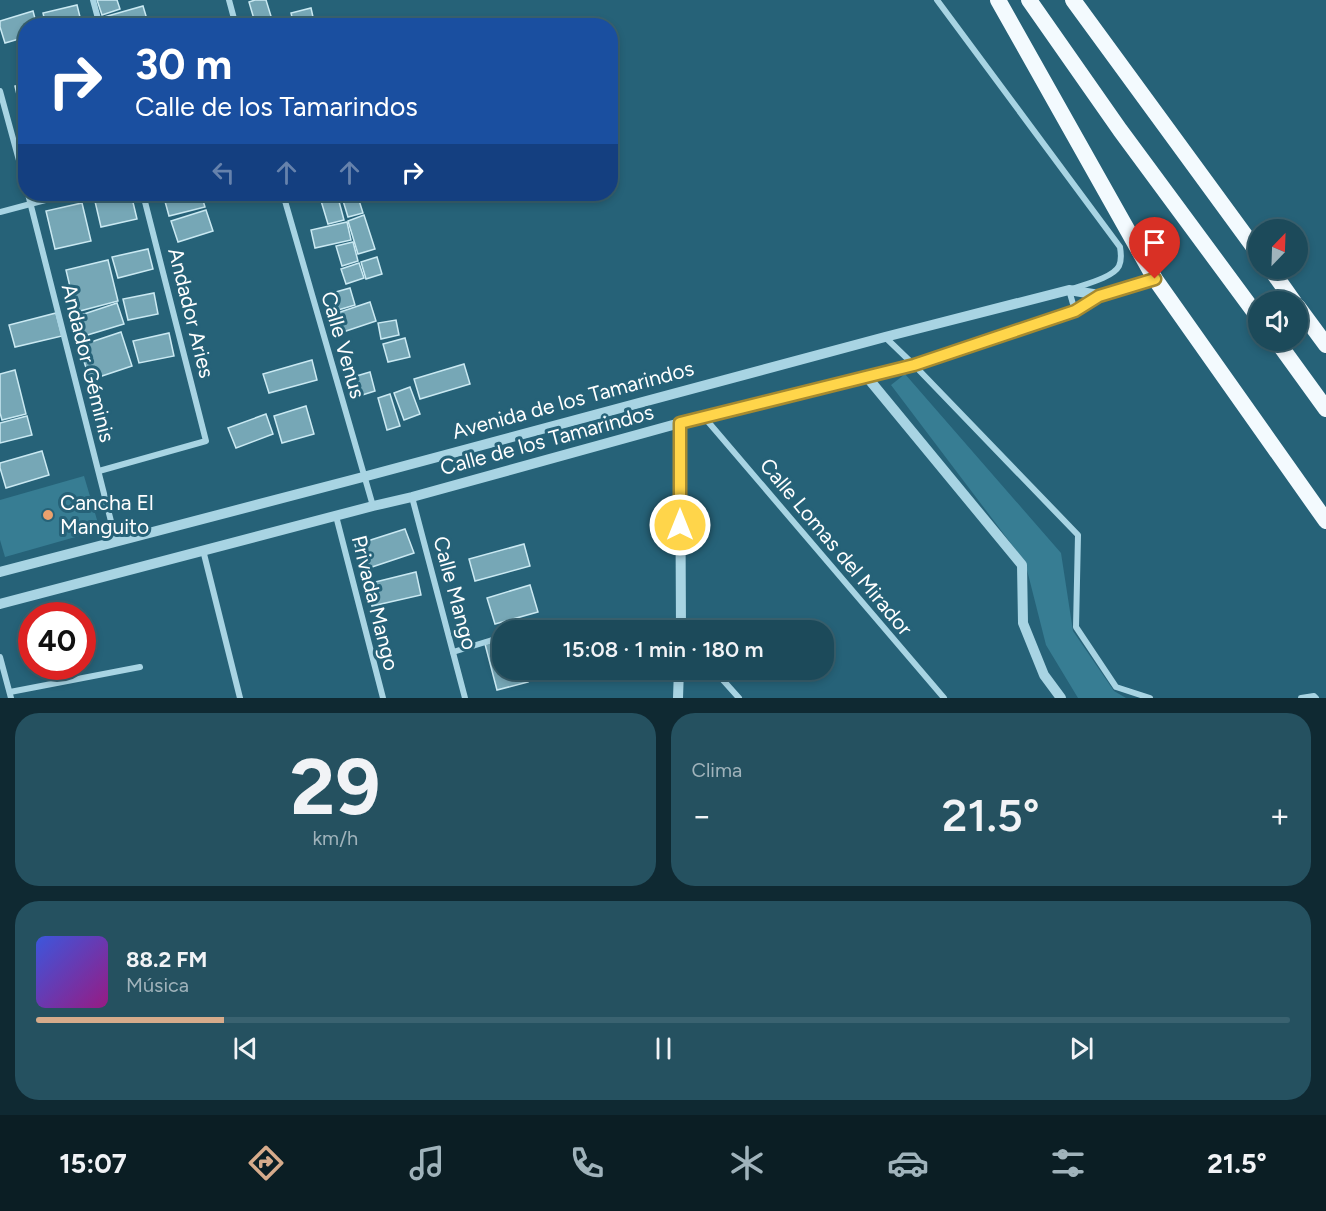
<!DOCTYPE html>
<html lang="es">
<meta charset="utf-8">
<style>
body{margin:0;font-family:Figtree,sans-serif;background:#255160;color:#f1f3f6;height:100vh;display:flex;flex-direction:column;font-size:22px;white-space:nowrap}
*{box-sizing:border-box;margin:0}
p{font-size:20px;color:#a0b3bb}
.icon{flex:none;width:33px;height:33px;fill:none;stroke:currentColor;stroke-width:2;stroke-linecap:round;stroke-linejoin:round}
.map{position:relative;height:698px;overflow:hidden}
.side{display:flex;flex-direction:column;gap:15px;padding:15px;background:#0f2932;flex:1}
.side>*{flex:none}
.banner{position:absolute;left:18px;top:18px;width:600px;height:183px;border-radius:24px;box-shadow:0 3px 9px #0003,0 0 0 2px #3a6270;background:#1a4fa0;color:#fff;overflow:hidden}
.needle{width:39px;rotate:23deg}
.tools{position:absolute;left:1248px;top:219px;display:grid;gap:12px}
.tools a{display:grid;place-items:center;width:60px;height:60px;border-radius:50%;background:#1c4a5a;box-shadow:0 3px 9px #0003,0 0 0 2px #3a6270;font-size:30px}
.speed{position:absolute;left:18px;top:602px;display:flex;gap:12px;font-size:30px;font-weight:700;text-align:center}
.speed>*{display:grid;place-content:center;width:78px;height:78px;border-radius:50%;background:#1c4a5a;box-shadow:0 3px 9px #0003,0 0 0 2px #3a6270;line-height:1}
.speed .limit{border:9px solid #d22;background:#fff;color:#111}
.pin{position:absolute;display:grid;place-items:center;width:51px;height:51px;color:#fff;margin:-62px -26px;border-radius:50% 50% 50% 0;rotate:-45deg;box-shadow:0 0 6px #0007}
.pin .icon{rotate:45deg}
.me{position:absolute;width:66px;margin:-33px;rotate:0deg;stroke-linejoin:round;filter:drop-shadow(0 0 4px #0008)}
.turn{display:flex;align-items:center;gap:21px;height:126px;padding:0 18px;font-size:27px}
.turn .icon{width:78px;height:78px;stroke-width:2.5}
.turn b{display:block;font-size:42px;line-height:51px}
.lanes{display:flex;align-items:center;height:57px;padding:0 18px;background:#0003;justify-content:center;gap:30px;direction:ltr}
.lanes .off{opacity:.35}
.big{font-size:45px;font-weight:600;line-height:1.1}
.side .widget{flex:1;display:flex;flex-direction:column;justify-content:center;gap:9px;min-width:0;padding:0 21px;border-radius:24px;background:#255160}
.side .dial{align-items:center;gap:0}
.dial b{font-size:78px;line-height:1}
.song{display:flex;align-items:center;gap:18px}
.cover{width:72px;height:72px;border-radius:9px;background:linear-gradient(135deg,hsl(230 70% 55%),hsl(310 70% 35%))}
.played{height:6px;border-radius:3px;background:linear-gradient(90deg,#d6ab8b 15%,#3a6270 15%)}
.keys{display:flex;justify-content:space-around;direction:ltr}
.heat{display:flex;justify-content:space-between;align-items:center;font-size:33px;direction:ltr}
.side .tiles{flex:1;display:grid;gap:15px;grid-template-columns:1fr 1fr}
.widget:last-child{grid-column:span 2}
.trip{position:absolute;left:492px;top:620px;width:342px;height:60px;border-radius:24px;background:#1c4a5a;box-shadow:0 3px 9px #0003,0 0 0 2px #3a6270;font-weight:600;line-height:60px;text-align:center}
.tab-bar{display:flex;height:96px;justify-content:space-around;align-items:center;background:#0b1e24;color:#a0b3bb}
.tab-bar .icon{width:42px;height:42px}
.tab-bar .on{color:#d6ab8b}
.tab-bar b{font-size:27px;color:#f1f3f6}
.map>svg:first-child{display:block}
</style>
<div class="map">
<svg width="1326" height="698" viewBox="0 0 1326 698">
<rect width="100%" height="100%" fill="#266278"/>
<g fill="#377d93">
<polygon points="905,374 1061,553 1073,631 1114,691 1126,698 1078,698 1046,645 1025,562 891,385"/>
<polygon points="84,476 100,530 5,557 0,540 0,500"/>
</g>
<g fill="#76a7b6" stroke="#cae9f2" stroke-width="1.5">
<polygon points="97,0 117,0 120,9 102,15"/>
<polygon points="255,0 266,0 274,26 256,26 249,2"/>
<polygon points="77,5 81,21 60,26 46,26 43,13"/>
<polygon points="143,6 149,26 107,26 104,17"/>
<polygon points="311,8 315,26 294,26 291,13"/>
<polygon points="33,11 37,26 26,26 26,37 5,43 0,27 0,21"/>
<polygon points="26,61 26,74 21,75 18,63"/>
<polygon points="26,84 26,102 19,103 15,86"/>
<polygon points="110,194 131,194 137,219 101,227 94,197"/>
<polygon points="163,194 201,194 205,207 169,216"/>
<polygon points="319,194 337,194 344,220 328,224"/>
<polygon points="341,194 357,194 363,213 348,217"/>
<polygon points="82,203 91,241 55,249 46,211"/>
<polygon points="206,210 213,231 178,242 171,221"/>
<polygon points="364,215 375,249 358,254 348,221"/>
<polygon points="347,222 351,240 315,248 311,230"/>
<polygon points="353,242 358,261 342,266 336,246"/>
<polygon points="148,249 153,269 118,278 112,257"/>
<polygon points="377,257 382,274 366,279 361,262"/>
<polygon points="108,260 118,301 76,312 66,270"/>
<polygon points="359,263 364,278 346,284 341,269"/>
<polygon points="350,288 355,305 338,310 332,293"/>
<polygon points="154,293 158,314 128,320 123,299"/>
<polygon points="370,302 376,321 343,332 337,313"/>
<polygon points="117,303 124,324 84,336 78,316"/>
<polygon points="56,313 62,336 15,347 9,325"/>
<polygon points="396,320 399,335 381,339 378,323"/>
<polygon points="121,332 132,366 90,380 79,346"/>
<polygon points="169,333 174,356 139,363 133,341"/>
<polygon points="405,338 410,357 388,362 383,344"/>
<polygon points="312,360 317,380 269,393 263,374"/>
<polygon points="464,364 470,384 420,399 414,379"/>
<polygon points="15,370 26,414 2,420 0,413 0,374"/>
<polygon points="370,372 375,391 359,396 353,377"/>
<polygon points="410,387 420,414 404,420 394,393"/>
<polygon points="390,394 400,426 387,430 378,398"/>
<polygon points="306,406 314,434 282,443 274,416"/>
<polygon points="266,414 273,434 236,448 228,428"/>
<polygon points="27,416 32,435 0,443 0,423"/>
<polygon points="42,451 49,475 6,488 0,468 0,463"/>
<polygon points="405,529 414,553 363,570 355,545"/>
<polygon points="524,544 530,566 475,581 469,559"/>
<polygon points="416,572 421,595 372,606 367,584"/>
<polygon points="530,585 538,612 495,624 487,598"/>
<polygon points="502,640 502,669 524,669 528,682 497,690 485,644"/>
</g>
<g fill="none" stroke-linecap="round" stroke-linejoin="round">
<g stroke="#a8d4e3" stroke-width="6">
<polyline points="93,0 100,26"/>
<polyline points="229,0 236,26"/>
<path d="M937 0 1120 247C1121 253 1122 260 1119 266 1113 278 1082 285 1069 290L1075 311"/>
<polyline points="0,91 26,186"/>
<polyline points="28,194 116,541"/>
<polyline points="283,194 373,506"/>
<polyline points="0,212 68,194"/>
<polyline points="885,337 914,365 1078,535 1076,627 1116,687 1150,698"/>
<polyline points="704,417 944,698"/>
<polyline points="99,471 206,441 143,194"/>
<polyline points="412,497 465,698"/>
<polyline points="336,516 383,698"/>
<polyline points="203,550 240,698"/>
<polyline points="524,630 534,627"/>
<polyline points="453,652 502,637"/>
<polyline points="0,657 11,698"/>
<polyline points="713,669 739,698"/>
<polyline points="10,692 140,667"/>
<polyline points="1301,698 1314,696 1316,698"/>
</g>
<g stroke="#a8d4e3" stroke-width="10">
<polyline points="867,377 1022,565 1023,623 1044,675 1061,698"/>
<polyline points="680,423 681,630"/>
<polyline points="0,572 363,477 885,337 1069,290 1099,295 1155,279"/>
<polyline points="0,604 373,506 412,497 680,423 914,365 1075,311 1099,295"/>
<polyline points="678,698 679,669"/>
</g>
<g stroke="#f3fafe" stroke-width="16">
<polyline points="998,0 1155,279 1326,521"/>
<polyline points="1029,0 1120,130 1258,317"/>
<polyline points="1073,0 1258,253"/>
<polyline points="1270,268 1294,302"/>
<polyline points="1298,307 1326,345"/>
<polyline points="1276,340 1326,409"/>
</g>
</g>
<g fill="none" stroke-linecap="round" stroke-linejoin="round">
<defs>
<polyline id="route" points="680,525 680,423 914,365 1075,311 1099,296 1155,279"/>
</defs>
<use href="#route" stroke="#a68a30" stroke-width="15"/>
<use href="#route" stroke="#ffd54a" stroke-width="10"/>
</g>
<circle fill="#eba16d" stroke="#266278" stroke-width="2" cx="48" cy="515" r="6"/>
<g text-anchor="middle" stroke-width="6" stroke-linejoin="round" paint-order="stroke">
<g font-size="21" fill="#fff" stroke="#266278">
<text transform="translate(191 313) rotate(76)" y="7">Andador Aries</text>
<text transform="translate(343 345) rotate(74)" y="7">Calle Venus</text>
<text transform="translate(88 363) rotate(76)" y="7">Andador Géminis</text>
<text transform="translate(573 400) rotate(-15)" y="7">Avenida de los Tamarindos</text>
<text transform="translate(547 440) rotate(-15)" y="7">Calle de los Tamarindos</text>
<text transform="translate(836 547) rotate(50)" y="7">Calle Lomas del Mirador</text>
<text transform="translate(455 593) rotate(75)" y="7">Calle Mango</text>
<text transform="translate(375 603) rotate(76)" y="7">Privada Mango</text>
</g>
<g font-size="21" fill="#fff" stroke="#266278" text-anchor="start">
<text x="60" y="510">Cancha El<tspan x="60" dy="24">Manguito</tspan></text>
</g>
</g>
</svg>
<div class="tools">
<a><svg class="needle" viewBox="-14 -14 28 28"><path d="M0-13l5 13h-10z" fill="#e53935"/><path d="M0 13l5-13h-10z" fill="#a0b3bb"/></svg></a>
<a><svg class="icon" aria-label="sound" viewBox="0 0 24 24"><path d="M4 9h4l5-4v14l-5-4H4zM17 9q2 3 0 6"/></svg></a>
</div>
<div class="speed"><div class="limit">40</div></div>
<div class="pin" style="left:1155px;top:279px;background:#d93025"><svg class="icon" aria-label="arrive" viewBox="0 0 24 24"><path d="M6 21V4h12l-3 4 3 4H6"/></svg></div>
<svg class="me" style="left:680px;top:525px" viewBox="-20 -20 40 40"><circle r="17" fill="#ffd54a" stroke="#fff" stroke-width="3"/><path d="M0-11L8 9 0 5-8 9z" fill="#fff"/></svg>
<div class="trip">15:08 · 1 min · 180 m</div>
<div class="banner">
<div class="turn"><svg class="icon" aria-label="right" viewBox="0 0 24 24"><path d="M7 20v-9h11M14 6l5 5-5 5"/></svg><div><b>30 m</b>Calle de los Tamarindos</div></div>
<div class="lanes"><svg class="icon off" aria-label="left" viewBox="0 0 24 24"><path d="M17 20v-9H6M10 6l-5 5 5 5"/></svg><svg class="icon off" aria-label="ahead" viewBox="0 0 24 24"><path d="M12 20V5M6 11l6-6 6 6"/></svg><svg class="icon off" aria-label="ahead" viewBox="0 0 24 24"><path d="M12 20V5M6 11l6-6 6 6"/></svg><svg class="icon" aria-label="right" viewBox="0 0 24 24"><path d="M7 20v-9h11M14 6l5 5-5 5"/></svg></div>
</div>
</div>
<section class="side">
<div class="tiles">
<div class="widget dial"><b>29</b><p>km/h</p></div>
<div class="widget"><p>Clima</p>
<div class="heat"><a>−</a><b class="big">21.5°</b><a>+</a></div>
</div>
<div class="widget">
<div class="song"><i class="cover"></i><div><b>88.2 FM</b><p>Música</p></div></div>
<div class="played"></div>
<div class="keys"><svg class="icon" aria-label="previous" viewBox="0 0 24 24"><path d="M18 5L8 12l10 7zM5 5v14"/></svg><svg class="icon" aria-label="pause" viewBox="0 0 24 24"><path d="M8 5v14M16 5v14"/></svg><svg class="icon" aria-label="next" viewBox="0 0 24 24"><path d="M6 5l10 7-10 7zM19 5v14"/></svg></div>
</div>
</div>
</section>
<nav class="tab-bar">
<b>15:07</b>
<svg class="icon on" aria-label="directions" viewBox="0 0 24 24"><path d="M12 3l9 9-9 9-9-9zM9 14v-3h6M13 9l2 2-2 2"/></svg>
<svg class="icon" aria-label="music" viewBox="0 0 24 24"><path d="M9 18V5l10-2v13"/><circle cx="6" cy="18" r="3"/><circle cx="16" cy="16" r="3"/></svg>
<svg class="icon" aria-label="phone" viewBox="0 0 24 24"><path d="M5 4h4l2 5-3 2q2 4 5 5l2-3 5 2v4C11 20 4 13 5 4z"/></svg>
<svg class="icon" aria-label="climate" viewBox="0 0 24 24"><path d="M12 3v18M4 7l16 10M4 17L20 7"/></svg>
<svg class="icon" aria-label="car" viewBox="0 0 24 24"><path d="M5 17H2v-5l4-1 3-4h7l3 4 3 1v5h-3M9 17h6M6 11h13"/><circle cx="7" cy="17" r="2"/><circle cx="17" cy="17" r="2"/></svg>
<svg class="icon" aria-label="filters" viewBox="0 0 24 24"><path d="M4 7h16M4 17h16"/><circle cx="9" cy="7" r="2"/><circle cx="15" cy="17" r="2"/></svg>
<b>21.5°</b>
</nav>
